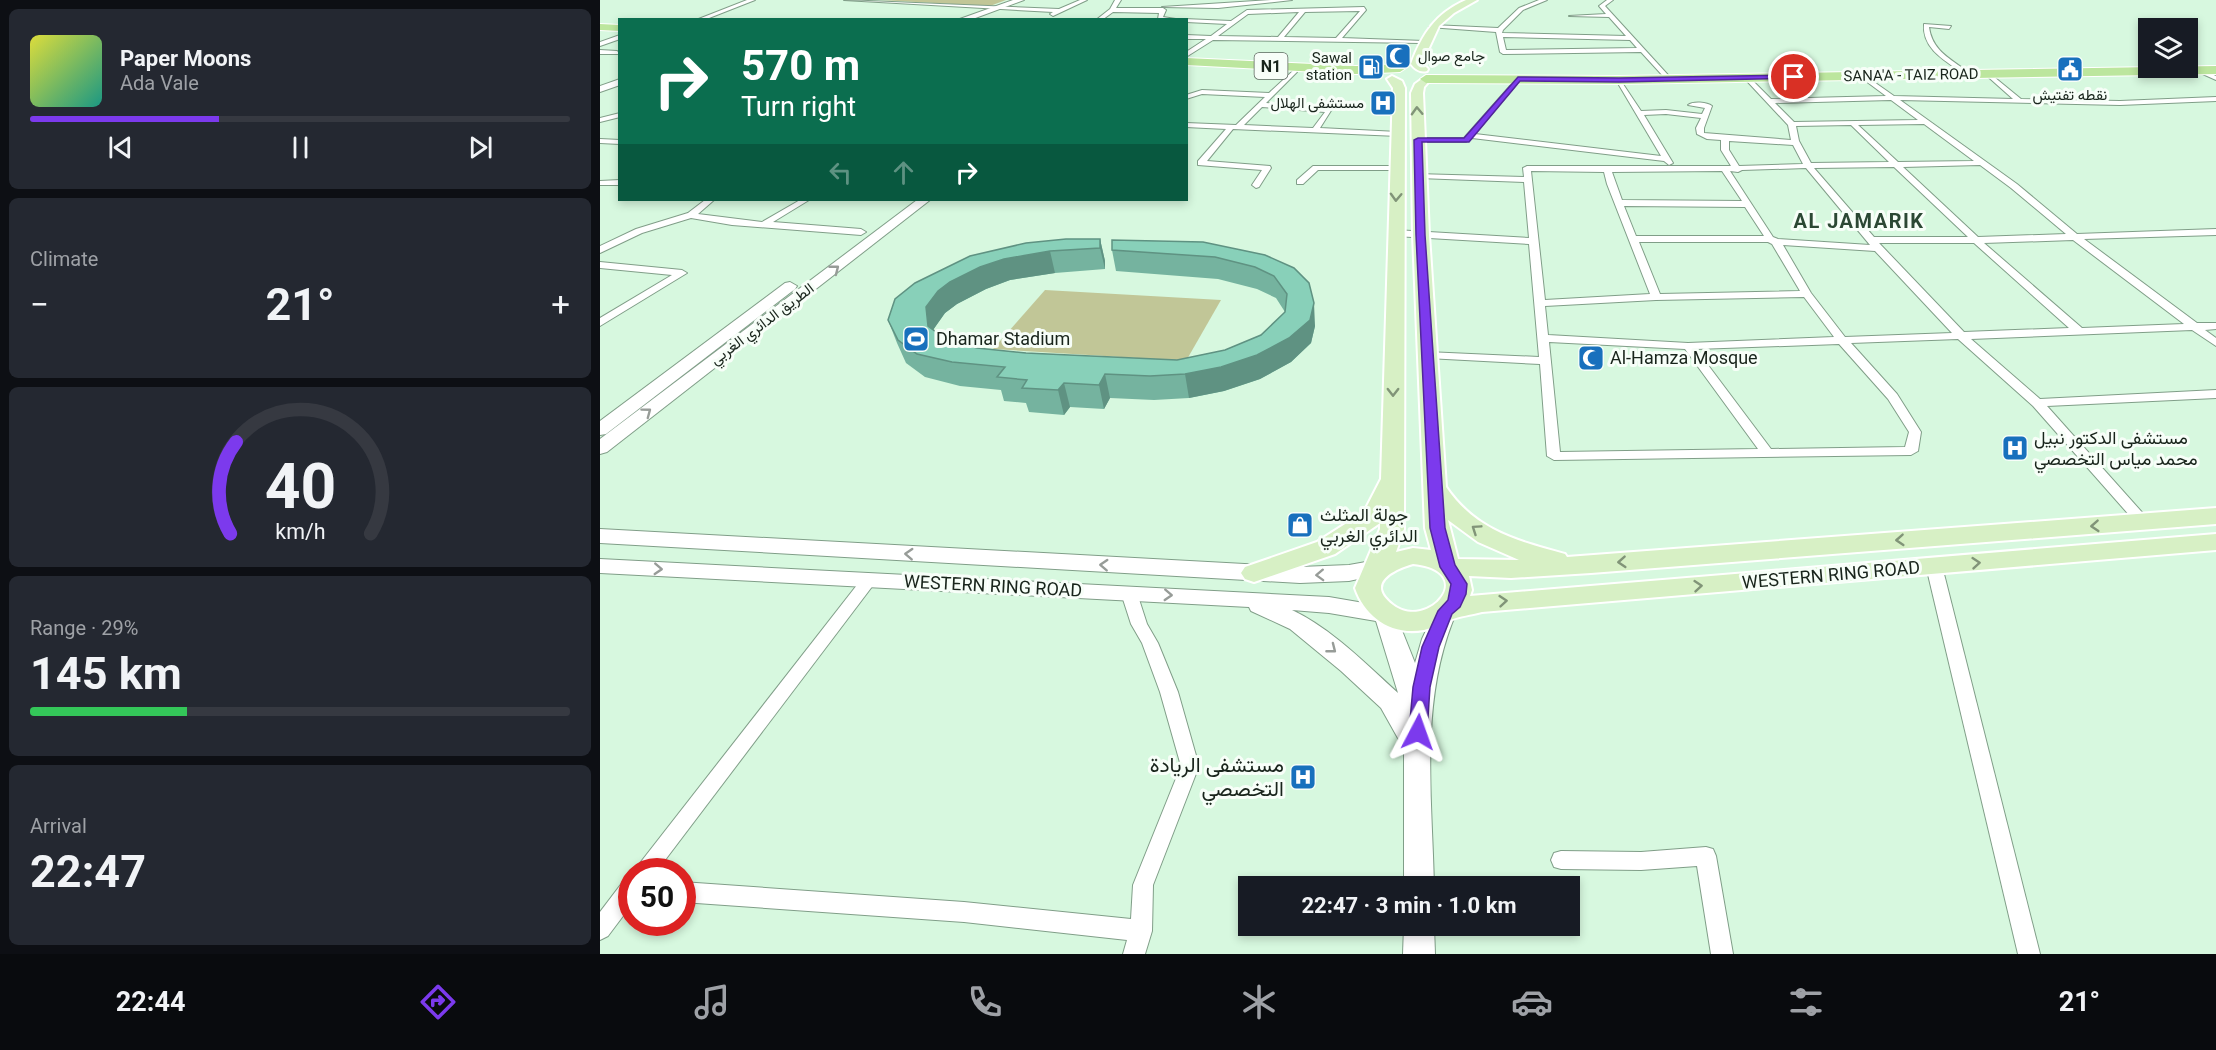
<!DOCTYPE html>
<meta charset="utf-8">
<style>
body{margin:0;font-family:Roboto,Vazirmatn,sans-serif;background:#242831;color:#f1f3f6;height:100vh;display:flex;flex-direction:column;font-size:22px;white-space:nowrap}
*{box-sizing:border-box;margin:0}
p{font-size:20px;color:#9ea1a6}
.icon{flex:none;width:33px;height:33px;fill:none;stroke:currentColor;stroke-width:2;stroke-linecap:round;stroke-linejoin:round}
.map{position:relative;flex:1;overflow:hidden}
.panel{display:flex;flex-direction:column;gap:9px;padding:9px;background:#0d0f14;width:600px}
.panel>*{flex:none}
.top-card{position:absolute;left:18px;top:18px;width:570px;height:183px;border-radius:0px;box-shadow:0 3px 9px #0003;background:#0b6e4f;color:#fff;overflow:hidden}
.controls{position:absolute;left:1538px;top:18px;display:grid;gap:12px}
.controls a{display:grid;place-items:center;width:60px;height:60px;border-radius:0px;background:#171b24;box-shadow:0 3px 9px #0003;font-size:30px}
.speed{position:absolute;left:18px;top:858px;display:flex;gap:12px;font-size:30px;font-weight:700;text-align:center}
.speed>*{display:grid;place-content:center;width:78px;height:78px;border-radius:50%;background:#171b24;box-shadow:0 3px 9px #0003;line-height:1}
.speed .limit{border:9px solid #d22;background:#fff;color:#111}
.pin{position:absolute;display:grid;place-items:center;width:51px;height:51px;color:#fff;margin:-26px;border:3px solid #fff;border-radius:50%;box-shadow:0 2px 6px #0007}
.me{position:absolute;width:66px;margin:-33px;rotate:4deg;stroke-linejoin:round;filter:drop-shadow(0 0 4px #0008)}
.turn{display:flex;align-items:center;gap:21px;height:126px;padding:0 24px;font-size:27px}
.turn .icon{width:78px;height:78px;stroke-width:2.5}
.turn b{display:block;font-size:42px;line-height:51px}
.lanes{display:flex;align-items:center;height:57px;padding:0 24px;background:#0003;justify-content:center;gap:30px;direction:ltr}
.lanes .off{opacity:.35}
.big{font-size:45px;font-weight:700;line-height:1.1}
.panel .card{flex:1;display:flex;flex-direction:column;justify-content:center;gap:9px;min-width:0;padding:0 21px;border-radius:9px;background:#242831}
.panel .dial{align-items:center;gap:0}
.dial svg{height:156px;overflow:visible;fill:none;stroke:#363941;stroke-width:7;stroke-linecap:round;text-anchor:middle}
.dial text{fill:#f1f3f6;stroke:none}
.song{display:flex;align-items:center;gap:18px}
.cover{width:72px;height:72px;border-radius:9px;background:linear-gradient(135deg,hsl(60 70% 55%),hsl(170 70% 35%))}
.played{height:6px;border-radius:3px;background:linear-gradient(90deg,#7c3aed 35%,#363941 35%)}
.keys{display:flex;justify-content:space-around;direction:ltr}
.heat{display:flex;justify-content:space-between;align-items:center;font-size:33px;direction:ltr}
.charge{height:9px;border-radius:4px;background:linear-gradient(90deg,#34c759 29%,#363941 0)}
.trip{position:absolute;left:638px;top:876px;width:342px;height:60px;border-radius:0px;background:#171b24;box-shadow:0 3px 9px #0003;font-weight:700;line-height:60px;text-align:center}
.menu{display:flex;height:96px;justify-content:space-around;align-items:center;background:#090b0e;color:#9ea1a6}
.menu .icon{width:42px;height:42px}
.menu .active{color:#7c3aed}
.menu b{font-size:27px;color:#f1f3f6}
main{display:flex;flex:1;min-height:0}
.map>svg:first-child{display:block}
</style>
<main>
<section class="panel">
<div class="card">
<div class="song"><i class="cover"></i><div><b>Paper Moons</b><p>Ada Vale</p></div></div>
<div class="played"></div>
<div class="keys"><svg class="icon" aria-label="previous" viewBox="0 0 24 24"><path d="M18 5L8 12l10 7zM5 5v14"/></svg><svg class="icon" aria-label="pause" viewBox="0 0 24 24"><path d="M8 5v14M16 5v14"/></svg><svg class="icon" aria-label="next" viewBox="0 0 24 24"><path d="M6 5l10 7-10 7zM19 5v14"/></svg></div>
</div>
<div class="card"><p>Climate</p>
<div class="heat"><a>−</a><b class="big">21°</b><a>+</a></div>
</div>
<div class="card dial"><svg viewBox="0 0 100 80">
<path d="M14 69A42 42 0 1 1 86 69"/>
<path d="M14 69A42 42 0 0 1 17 22" stroke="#7c3aed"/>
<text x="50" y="56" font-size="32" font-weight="700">40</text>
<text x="50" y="72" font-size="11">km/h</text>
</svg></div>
<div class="card"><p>Range · 29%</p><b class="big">145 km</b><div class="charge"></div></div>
<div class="card"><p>Arrival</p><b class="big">22:47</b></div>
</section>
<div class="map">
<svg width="1616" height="954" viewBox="0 0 1616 954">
<rect width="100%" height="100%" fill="#d7f8df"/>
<g fill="#c1c697">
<polygon points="279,0 406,0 390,6"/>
<polygon points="445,290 621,300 586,361 393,349"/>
</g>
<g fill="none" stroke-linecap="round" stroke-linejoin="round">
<defs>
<g id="street">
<polygon points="147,0 155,0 104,20 96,20"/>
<polygon points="244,0 459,9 480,0 487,0 453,16 450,14 453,12"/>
<polygon points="515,0 521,0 516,8 563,8 566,10 563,17 582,20 558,19 559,13 513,12 502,20 496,20 510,9"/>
<polygon points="671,0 692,0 618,8 562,7"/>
<path d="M939 0H947L923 10 903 30 902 33 1026 36 1009 17 969 16 1006 14 999 6 1007 0H1013L1005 6 1068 75 1063 76 1041 52 903 54 900 52 896 32 829 27 832 25 898 28 919 8ZM903 37 1030 40 1037 48 906 50Z"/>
<path d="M764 7 766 10 742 38 824 41 821 43 613 40 586 57V52L606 39H586V35L611 36 627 24 586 22 584 19 631 21 647 10ZM760 11 736 38 684 37 705 12ZM699 12 678 37 618 36 648 14Z"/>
<path d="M1324 24 1351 26 1349 29 1329 27C1332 49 1347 57 1364 69V71H1360C1342 59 1322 47 1324 24Z"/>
<polygon points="20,35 20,39 0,46 0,42"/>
<polygon points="0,50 17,51 20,54 0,54"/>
<polygon points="1598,68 1616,76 1616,80 1596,71"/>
<path d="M695 69 697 72 666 103 732 109 720 128 798 132 802 134 798 136 633 129 607 161 670 166 671 168 659 187 656 188 652 185 662 170 598 165V161L626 129 586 127V123L636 125 665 97 602 94 586 99V95L602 90 669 93ZM662 107 725 112 713 128 644 125Z"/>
<path d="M1257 70 1294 96 1413 99 1386 75 1388 72 1421 99 1520 101 1616 97V101L1520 105 1300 100 1417 184 1477 234 1616 229V235L1484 239 1597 323H1616V329L1605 330 1616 338V346L1592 330 1371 339 1440 399 1616 390V398L1447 406 1548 519 1550 522 1548 525H1538L1433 406 1358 339 1251 343 1297 394 1321 432 1318 451 1311 455 954 460 947 456 940 364 827 358 821 355 827 352 939 357 929 244 795 236 790 233 795 230 929 238 924 182 819 178H816V174L924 177 923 168 927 166H1131L1121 150V140L1107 139 1097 134 1096 128 1101 118 1066 114 1044 115 1073 163 1069 165 1064 161 872 138 866 142H818L814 140 815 138H864L918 77 920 80 875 134 1061 156 1016 80 1019 78 1041 111 1066 110 1102 114 1105 108 1088 105C1093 101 1107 102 1112 106L1104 128V133L1191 140 1188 125 1145 79V77H1149L1171 99 1286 96 1255 73ZM1291 100 1318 120 1194 122 1175 103ZM1324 124 1374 161 1298 162 1258 125ZM1251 125 1289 162 1211 163 1199 141 1196 126ZM1129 141 1193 145 1203 164 1139 166 1129 150ZM1380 165 1411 188 1466 234 1378 237 1303 167ZM1294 167 1368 237H1274L1214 168ZM1206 168 1270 245 1178 239 1173 237 1130 171 1138 172 1142 170ZM931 171 1004 172 1007 184 1050 294 945 300ZM1122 171 1142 201 1022 200 1012 172ZM1024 206 1145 207 1164 236H1036ZM1473 240 1584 324 1482 328 1384 243ZM1039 242H1168L1172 244 1200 291 1060 294ZM1279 243H1374L1469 328 1364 332ZM1183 245 1275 251 1352 333 1245 337 1211 293ZM1204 297 1234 337 1088 343 948 335 945 306 1056 300ZM949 342 1085 349 1158 449 960 452ZM1239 344 1288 399 1309 432 1305 447 1171 449 1096 349Z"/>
<polygon points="20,113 20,117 0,122 0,118"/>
<polygon points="0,139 20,140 20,144 0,143"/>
<polygon points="713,166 797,166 801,168 797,170 718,170 703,184 697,184 697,180"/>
<polygon points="20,180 20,185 0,185 0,181"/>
<polygon points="105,200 114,200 98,214 162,222 200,200 209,200 173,222 261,229 266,232 261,235 132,225 91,218 42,233 0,253 0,246 36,229 88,213"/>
<polygon points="0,262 82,270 87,273 0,326 0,318 72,275 0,268"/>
<polygon points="1334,561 1339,562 1342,566 1440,954 1418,954 1326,566 1329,562"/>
<polygon points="269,575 274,576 277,580 274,584 56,872 33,872 264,576"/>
<polygon points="529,587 534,589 537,593 547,624 558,643 578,692 599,766 553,885 552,931 545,954 523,954 527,940 364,922 82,902 82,882 364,902 531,919 533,885 581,766 560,692 542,643 531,624 521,593 524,589"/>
<polygon points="1106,847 1113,849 1116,856 1133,954 1111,954 1097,866 1041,870 961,869 954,867 951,860 954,853 961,851 1041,852"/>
<polygon points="32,876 32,904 8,936 0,940 0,912 25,879"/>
</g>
<g id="secondary">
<polygon points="413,0 424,0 370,20 357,20"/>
<polygon points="20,79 20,85 0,92 0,86"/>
<polygon points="317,200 330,200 7,452 0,454 0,439"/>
<polygon points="190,282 197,286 195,289 6,434 0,435 0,421 185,283"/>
<polygon points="0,529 700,567 749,565 777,560 785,563 788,568 785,573 749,581 700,583 0,543"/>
<path d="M0 559 729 597 793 608 815 663 822 639 838 605 846 603 854 605 857 611C819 697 832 794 834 886H804V749L781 708 741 671 690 629 651 611 649 607 0 573ZM692 610 729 613 776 621 798 693C766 664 732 629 692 610Z"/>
<polygon points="804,926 834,926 835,954 803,954"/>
</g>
<g id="primary">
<path d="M866 0H877L854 13 839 26 822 63 828 69 827 71C820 73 815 69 811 64 822 34 836 13 866 0Z"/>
<path d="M792 76 802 81 805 88 804 529 796 552 813 548 831 550 825 528 813 235 811 93 815 84 826 76 831 79 824 87 823 93 829 235 846 487C876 531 918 541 965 554L967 557 1616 508V524L991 573 911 578 869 576 872 590 870 596 1616 534V550L882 612C871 615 860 616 850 620 841 623 833 628 824 630 791 636 765 617 755 588L780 529V523L735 554 654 582 645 579 641 573 645 567 717 542 764 512 781 479 793 88 787 79ZM848 520 878 542 919 560 858 559ZM813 564C881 571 828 632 793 605 765 584 792 570 813 564Z"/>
</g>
<g id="highway">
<polygon points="0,24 20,25 20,31 0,30"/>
<polygon points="586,58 756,66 800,64 806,68 800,72 756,74 586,65"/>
<polygon points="1616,66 1616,74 1019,84 826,83 820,79 826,75 1019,76"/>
</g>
</defs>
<use href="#street" stroke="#809e88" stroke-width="2"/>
<use href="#secondary" stroke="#809e88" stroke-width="2"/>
<use href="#primary" stroke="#fff" stroke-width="4"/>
<use href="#highway" stroke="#fff" stroke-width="2"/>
<use href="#street" fill="#fff" fill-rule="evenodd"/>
<use href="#secondary" fill="#fff" fill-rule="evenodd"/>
<use href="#primary" fill="#d7f0c5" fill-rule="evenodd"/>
<use href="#highway" fill="#bce69e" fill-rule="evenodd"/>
</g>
<polygon fill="#75b39f" points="500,239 505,261 505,269 455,273 410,280 386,289 357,304 345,313 333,330 347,340 377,348 426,353 577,360 625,350 661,335 685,312 676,298 657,289 618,279 516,271 512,250 665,255 715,326 711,343 691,362 660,379 624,391 589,398 554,400 510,398 504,409 470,407 464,415 429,412 426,403 404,401 401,390 360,386 325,377 306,363 297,343 288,320 315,283"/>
<g fill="#5f9282">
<polygon points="500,239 505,261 505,269 500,248"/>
<polygon points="450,251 455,273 410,280 386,289 357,304 345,313 333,330 328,326 326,307 338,291 350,282 380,267 404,259"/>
<polygon points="714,303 715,326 711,343 691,362 660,379 624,391 589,398 585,374 621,367"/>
<polygon points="505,374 510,398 504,409 499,385"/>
<polygon points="464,383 470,407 464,415 458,390"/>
</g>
<polygon fill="#88d0b9" stroke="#5f9282" stroke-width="1.5" points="466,239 500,239 500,248 450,251 404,259 380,267 350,282 338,291 326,307 328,326 347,340 377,348 426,353 577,360 625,350 661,335 685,312 687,294 674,276 655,267 615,257 512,250 512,240 603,242 665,255 694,268 709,283 714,303 710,320 689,338 657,355 621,367 585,374 550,376 505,374 499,385 464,383 458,390 422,388 427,380 397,377 405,367 352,362 317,354 298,340 288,320 295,299 315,283 370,256 426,243"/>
<defs><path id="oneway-chevron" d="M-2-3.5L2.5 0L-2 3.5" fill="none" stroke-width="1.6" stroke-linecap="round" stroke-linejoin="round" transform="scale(1.5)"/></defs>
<g stroke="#819478">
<use href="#oneway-chevron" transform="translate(817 111) rotate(-92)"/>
<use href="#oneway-chevron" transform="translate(796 197) rotate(92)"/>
<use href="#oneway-chevron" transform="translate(793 392) rotate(90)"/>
<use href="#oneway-chevron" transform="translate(1495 526) rotate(176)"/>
<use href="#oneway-chevron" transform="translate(876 529) rotate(-146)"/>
<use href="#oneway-chevron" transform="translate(1300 540) rotate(176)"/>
<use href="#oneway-chevron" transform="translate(1022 562) rotate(176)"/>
<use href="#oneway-chevron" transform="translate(1376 563) rotate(-5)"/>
<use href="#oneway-chevron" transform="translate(1098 586) rotate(-5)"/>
<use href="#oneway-chevron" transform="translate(903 601) rotate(-5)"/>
</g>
<g stroke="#979c98">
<use href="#oneway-chevron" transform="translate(235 269) rotate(-38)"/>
<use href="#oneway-chevron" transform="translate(47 412) rotate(-37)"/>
<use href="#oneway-chevron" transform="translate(309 554) rotate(-177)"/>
<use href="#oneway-chevron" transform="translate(504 565) rotate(-177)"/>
<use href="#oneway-chevron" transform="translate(58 569) rotate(3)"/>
<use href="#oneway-chevron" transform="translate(720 575) rotate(178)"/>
<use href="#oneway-chevron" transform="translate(568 595) rotate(3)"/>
<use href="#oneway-chevron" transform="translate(732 649) rotate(38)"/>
</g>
<polygon fill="#7c3aed" stroke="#51269a" stroke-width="1.5" points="1194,75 1197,78 1019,82 920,81 869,142 822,142 825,235 845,528 855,565 867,584 866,594 860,607 852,614 839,647 830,687 827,732 825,737 818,740 812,737 809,732 813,687 822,647 838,611 848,600 851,584 840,567 830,528 816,235 814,140 818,138 864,138 918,77 1019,78"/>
<defs>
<symbol id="mosque-square" viewBox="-11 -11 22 22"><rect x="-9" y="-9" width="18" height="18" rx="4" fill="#1870bd" stroke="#f7fef8"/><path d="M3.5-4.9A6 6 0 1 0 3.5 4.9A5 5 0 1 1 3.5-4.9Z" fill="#fff"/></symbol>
<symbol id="fuel-square" viewBox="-11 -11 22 22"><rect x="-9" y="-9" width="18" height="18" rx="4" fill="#1870bd" stroke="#f7fef8"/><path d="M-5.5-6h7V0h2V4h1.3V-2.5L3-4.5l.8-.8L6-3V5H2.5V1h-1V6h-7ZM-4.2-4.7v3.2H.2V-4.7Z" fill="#fff"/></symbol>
<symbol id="civic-square" viewBox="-11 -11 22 22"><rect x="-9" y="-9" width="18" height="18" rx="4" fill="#1870bd" stroke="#f7fef8"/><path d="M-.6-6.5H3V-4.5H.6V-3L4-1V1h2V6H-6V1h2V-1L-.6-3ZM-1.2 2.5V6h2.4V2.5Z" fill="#fff"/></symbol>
<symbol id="hospital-square" viewBox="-11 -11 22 22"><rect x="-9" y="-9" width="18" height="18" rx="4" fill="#1870bd" stroke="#f7fef8"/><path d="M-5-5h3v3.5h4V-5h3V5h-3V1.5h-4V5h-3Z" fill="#fff"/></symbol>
<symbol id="stadium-square" viewBox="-11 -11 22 22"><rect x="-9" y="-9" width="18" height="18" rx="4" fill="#1870bd" stroke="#f7fef8"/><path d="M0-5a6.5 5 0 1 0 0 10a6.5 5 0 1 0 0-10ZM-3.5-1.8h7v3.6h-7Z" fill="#fff"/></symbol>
<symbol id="shop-square" viewBox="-11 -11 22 22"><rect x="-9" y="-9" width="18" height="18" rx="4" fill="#1870bd" stroke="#f7fef8"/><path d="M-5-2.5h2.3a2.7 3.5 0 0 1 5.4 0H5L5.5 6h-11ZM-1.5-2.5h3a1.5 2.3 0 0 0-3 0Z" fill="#fff"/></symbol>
</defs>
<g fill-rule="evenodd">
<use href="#mosque-square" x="783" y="41" width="30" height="30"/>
<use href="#fuel-square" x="756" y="52" width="30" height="30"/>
<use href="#civic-square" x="1455" y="54" width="30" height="30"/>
<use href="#hospital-square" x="768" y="88" width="30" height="30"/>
<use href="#stadium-square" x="301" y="324" width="30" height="30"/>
<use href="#mosque-square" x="976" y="343" width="30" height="30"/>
<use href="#hospital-square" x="1400" y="433" width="30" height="30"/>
<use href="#shop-square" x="685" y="510" width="30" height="30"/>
<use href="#hospital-square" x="688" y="762" width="30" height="30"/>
</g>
<g text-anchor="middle" stroke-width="6" stroke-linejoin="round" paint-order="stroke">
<g font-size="15" fill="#18241b" stroke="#f7fef8" text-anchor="end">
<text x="818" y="61" text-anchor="start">جامع صوال</text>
<text x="752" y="63">Sawal<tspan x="752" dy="17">station</tspan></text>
<text x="1470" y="100" text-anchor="middle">نقطه تفتيش</text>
<text x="764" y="108">مستشفى الهلال</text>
</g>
<g font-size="15" fill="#18241b" stroke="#f7fef8">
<text transform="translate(1311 75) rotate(-1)" y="5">SANA'A - TAIZ ROAD</text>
<text transform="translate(162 324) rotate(-37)" y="5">الطريق الدائري الغربي</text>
</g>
<rect fill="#f7fef8" stroke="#5b655d" stroke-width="1.5" x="654.5" y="53" width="33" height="26" rx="4.5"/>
<g font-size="16" font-weight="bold" fill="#18241b">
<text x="671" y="72">N1</text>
</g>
<g font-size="18" fill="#18241b" stroke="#f7fef8" text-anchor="start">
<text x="336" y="345">Dhamar Stadium</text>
<text x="1010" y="364">Al-Hamza Mosque</text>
<text x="1434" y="444">مستشفى الدكتور نبيل<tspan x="1434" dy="21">محمد مياس التخصصي</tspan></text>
<text x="720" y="521">جولة المثلث<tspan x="720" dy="21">الدائري الغربي</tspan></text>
</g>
<g font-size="18" fill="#18241b" stroke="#f7fef8">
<text transform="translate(1231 575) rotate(-5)" y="6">WESTERN RING ROAD</text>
<text transform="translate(393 586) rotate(3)" y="6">WESTERN RING ROAD</text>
</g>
<g font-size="20" font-weight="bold" letter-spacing="1.5" fill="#2c4834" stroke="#f7fef8">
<text x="1259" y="228">AL JAMARIK</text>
</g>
<g font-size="21" fill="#18241b" stroke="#f7fef8" text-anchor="end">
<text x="684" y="772">مستشفى الريادة<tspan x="684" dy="24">التخصصي</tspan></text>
</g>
</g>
</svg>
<div class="controls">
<a><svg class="icon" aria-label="layers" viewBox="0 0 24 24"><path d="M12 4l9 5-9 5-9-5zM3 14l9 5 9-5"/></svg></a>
</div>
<div class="speed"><div class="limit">50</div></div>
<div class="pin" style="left:1194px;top:77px;background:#d93025"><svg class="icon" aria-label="arrive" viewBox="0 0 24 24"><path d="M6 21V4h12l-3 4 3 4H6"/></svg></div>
<svg class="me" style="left:818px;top:732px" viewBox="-20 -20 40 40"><path d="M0-17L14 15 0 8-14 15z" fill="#7c3aed" stroke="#fff" stroke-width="4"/></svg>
<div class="trip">22:47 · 3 min · 1.0 km</div>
<div class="top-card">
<div class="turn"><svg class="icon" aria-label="right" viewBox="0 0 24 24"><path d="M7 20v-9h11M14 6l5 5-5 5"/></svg><div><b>570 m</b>Turn right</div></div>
<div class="lanes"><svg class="icon off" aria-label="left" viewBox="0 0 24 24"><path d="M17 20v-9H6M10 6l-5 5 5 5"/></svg><svg class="icon off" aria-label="ahead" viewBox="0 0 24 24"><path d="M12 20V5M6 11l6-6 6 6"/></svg><svg class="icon" aria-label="right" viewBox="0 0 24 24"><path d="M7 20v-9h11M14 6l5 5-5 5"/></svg></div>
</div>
</div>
</main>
<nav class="menu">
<b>22:44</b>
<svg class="icon active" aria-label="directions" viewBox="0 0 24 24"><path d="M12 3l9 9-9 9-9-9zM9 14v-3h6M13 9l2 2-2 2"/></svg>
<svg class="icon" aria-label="music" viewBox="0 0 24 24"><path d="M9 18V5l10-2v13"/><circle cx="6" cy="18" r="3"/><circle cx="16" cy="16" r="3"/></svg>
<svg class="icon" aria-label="phone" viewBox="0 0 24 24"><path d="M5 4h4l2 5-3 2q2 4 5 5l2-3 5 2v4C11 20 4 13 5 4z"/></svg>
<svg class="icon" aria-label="climate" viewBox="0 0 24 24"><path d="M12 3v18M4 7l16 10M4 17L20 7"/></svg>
<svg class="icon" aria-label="car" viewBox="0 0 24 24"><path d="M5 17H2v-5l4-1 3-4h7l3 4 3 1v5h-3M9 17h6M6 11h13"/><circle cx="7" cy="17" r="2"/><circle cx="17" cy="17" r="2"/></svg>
<svg class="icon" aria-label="filters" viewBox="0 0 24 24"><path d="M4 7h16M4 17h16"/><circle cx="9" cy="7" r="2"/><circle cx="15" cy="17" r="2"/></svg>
<b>21°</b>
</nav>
